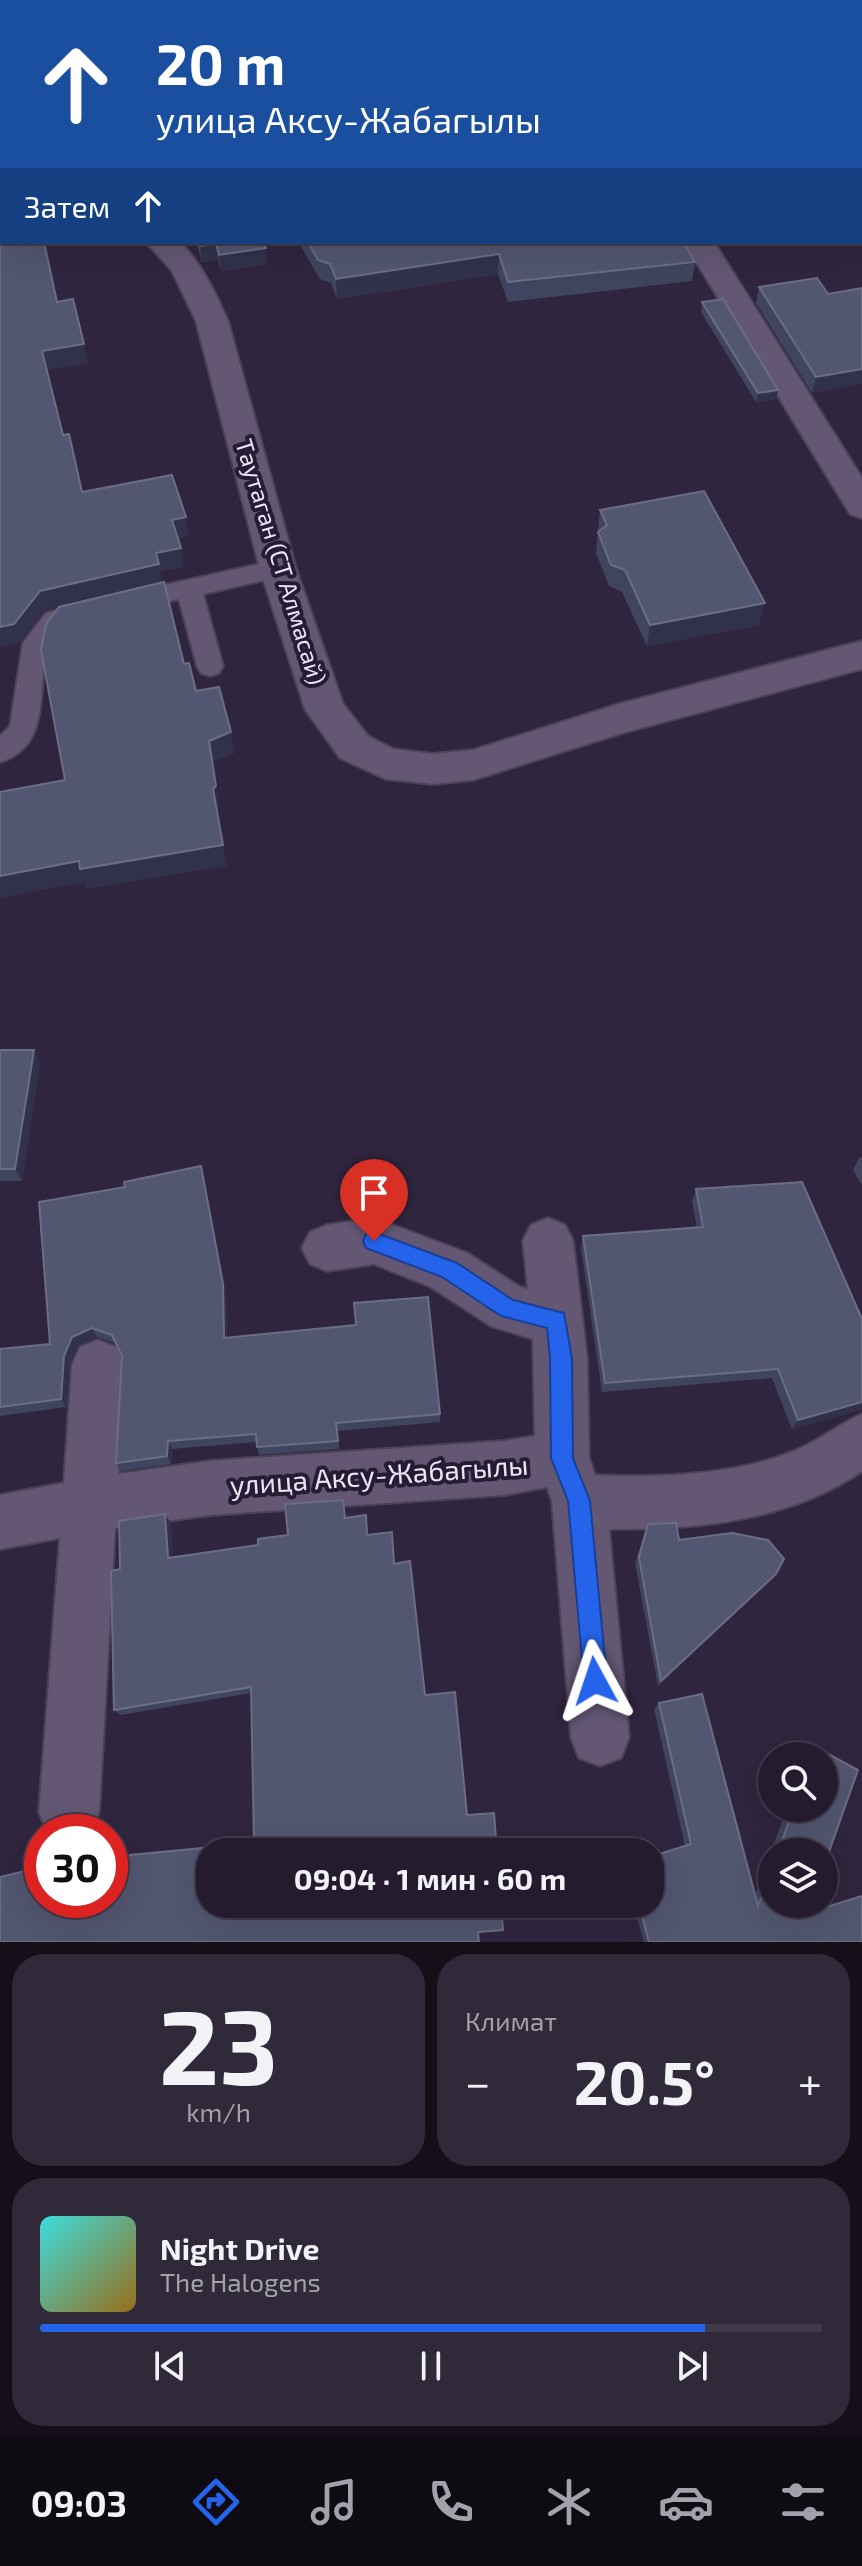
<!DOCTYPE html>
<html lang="ru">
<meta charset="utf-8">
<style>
body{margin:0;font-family:"Exo 2",sans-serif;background:#30293a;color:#f1f3f6;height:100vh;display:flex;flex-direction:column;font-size:30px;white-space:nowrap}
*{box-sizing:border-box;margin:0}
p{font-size:26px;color:#a3a1aa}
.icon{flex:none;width:44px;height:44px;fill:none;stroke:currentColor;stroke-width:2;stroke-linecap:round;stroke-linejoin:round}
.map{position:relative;height:1942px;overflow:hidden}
.panel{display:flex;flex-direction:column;gap:12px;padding:12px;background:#140f19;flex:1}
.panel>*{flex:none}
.top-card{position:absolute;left:0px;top:0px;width:862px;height:244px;box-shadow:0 8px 32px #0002,0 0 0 2px #413a4a;background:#1a4fa0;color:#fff;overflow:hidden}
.fabs{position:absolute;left:758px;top:1742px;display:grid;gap:16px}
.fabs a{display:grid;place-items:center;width:80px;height:80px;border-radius:50%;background:#241c2e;box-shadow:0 8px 32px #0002,0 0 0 2px #413a4a;font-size:40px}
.speed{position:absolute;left:24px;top:1814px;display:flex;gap:16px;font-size:40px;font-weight:700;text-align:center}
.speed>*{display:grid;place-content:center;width:104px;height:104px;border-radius:50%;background:#241c2e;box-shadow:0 8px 32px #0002,0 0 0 2px #413a4a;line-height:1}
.speed .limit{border:12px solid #d22;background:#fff;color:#111}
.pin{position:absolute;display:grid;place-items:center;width:68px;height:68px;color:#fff;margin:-82px -34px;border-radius:50% 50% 50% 0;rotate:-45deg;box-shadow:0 0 8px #0007}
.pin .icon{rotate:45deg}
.me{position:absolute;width:88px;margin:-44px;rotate:355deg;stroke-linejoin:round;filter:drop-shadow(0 0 6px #0008)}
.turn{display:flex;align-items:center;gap:28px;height:168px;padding:0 24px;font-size:36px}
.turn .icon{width:104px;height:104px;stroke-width:2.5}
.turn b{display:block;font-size:56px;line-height:68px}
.then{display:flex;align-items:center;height:76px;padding:0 24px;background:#0003;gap:16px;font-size:30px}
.big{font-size:60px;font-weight:700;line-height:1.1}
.panel .widget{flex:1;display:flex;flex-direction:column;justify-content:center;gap:12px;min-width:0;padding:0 28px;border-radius:32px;background:#30293a}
.panel .dial{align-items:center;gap:0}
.dial b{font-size:104px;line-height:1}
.song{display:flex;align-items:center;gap:24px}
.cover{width:96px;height:96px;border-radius:12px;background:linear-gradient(135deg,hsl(180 70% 55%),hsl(40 70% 35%))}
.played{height:8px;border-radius:4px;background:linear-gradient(90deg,#2563eb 85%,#413a4a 85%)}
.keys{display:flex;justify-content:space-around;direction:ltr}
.heat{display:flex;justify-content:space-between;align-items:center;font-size:44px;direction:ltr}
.panel .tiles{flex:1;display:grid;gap:12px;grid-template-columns:1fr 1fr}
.widget:last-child{grid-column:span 2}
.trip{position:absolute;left:196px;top:1838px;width:468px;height:80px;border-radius:32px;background:#241c2e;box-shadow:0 8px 32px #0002,0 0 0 2px #413a4a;font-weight:700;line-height:80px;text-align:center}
.menu{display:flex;height:128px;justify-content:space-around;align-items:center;background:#0e0b12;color:#a3a1aa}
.menu .icon{width:56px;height:56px}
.menu .current{color:#2563eb}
.menu b{font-size:36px;color:#f1f3f6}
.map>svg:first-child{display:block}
</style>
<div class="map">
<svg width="862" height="1942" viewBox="0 0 862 1942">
<rect width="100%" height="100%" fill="#30253e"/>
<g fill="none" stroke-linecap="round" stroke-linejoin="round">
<defs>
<g id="lane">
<polygon points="245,0 263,0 264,2 246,2"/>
<polygon points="481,0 499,0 501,2 483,2"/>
<polygon points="534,0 552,0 553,2 535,2"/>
<rect x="0" y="2" width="2" height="16"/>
<rect x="0" y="58" width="2" height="12"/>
<rect x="860" y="80" width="2" height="12"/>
<polygon points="278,560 287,563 290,569 287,575 203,594 223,666 219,673 210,676 201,673 197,666 179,599 129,611 120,608 116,602 120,596 129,593"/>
<path d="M78 605 87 608 91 614 87 620C80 622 68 623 63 627 23 655 66 742 0 762V736L10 726 23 643 46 613Z"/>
</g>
<g id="street">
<rect x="0" y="194" width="2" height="18"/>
<path d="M146 242H180C202 264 215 292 228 321L296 569 343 704 368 736 393 749 433 754 473 750 619 704 862 641V669L622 733 473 780 433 784 386 779 340 758 305 709 260 569 196 321 172 271Z"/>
<polygon points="684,242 714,242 862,478 862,518 850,514"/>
<path d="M374 1218 467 1253 520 1287 528 1289 523 1241 531 1225 548 1218 565 1225 573 1241 587 1358 589 1458 595 1475C659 1478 744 1475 803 1447 824 1437 841 1423 862 1414V1471C790 1521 694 1530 609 1529L629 1737 621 1758 600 1766 579 1758 571 1737 552 1501 547 1487 504 1495 210 1515 115 1528 99 1812 91 1832H47L39 1812 60 1538 0 1549V1495L64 1483 72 1365 80 1347 98 1340 116 1347 124 1365 118 1474 210 1461 504 1441 535 1436 533 1339 491 1326 431 1287 374 1264 327 1271 310 1264 302 1248 310 1232 327 1225Z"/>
</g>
</defs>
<use href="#lane" stroke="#4b4257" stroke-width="4"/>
<use href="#street" stroke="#4b4257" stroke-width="4"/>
<use href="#lane" fill="#635774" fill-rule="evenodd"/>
<use href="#street" fill="#635774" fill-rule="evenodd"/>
</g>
<g fill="#40455f">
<polygon points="196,242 264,242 267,264 221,271 218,260 202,262"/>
<polygon points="298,242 683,242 695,262 692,281 508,302 498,274 337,299 331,283 320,279"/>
<polygon points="759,287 828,294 862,288 812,393 756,303"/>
<polygon points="702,303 778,390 776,399 756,402 701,312"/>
<polygon points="600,510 759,625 647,646 622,592 609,586 596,553"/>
<polygon points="0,1050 34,1050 40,1063 22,1181 0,1181"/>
<polygon points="862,1157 862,1185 853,1170 859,1158"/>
<polygon points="201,1166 204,1177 226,1293 227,1338 440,1414 440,1422 338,1431 339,1449 259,1455 256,1442 172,1449 171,1464 121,1471 116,1463 122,1356 117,1344 97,1337 77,1346 69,1365 66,1407 0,1416 0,1349 50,1344 125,1187"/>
<polygon points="696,1189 862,1409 792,1429 772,1378 602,1392 581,1248 583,1236 697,1228 692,1201"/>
<polygon points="345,1509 345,1518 366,1515 368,1535 394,1564 425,1695 467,1815 503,1930 501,1931 478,1933 254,1843 251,1693 121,1715 114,1710 120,1569 171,1523 172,1557 258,1545 288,1535"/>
<polygon points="648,1524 679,1540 776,1574 658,1686 635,1563 645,1532"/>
<polygon points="702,1694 755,1895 787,1808 824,1808 824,1756 807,1756 808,1753 817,1748 858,1770 824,1866 824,1852 772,1852 772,1904 811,1904 808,1912 862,1895 862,1942 644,1942 633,1904 650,1904 650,1857 685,1846 654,1709 659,1703"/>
</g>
<g fill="#32314b">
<polygon points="87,0 132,0 117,2 87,2"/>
<polygon points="216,244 218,260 202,262 200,246"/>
<polygon points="266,248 267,264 221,271 219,255"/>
<polygon points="499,254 498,274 337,299 336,279"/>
<polygon points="84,344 88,364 47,370 42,351"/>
<polygon points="862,369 862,384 812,393 816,377"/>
<polygon points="778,390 776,399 756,402 758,393"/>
<polygon points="186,517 189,536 176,539 172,520"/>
<polygon points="181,548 184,567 160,572 163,583 45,610 20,643 0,647 0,627 40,591 156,553"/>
<polygon points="765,603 759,625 647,646 650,625"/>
<polygon points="231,732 234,754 213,762 219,807 217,810 213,789 209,741"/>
<polygon points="223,845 227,866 86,889 84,882 0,898 0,876 79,861"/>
<polygon points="34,1050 40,1063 22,1181 15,1169"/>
<polygon points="201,1166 204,1177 226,1293 227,1347 224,1338"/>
<polygon points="92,1328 97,1337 77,1346 69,1365 66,1407 61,1399 64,1356 72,1337"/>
<polygon points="862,1402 862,1409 792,1429 798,1420"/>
<polygon points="168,1441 172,1449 171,1464 167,1456"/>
<polygon points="165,1514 171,1523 173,1566 168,1558"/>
<polygon points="776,1574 770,1580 658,1686 661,1681"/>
</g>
<g fill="#525670" stroke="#6a6d85" stroke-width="2">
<polygon points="0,211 2,211 2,242 25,242 26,244 44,242 57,302 73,299 84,344 42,351 63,435 69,434 82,492 172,475 186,517 172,520 181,548 156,553 159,564 40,591 14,624 0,627"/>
<polygon points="199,242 264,242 266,248 219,255 216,244 200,246"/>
<polygon points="308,242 683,242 695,262 508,282 499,254 336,279 330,264 318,260"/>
<polygon points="817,278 828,294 862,288 862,369 816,377 759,287"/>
<polygon points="723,299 778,390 758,393 702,302"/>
<polygon points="704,491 765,603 650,625 625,570 611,565 598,532 607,525 600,510"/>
<polygon points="164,582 184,664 189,663 196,691 219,687 231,732 209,741 216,786 213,789 223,845 80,869 79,861 0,876 0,792 65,780 41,650 46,624 59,607"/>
<polygon points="0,1050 34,1050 15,1169 0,1169"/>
<polygon points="201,1166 223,1284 224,1338 356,1325 354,1303 428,1297 440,1414 336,1423 338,1441 257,1447 256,1434 168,1441 167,1456 116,1463 122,1356 112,1335 92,1328 72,1337 64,1356 61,1399 0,1407 0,1349 50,1344 39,1202 125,1187 124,1182"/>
<polygon points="802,1182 862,1319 862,1402 798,1420 778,1369 605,1383 583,1236 703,1227 696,1189"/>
<polygon points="343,1500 345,1518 366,1515 367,1535 392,1532 394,1564 410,1561 425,1695 455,1692 467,1815 494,1813 497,1852 210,1852 210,1904 501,1904 503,1930 478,1932 479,1942 0,1942 0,1877 42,1867 42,1900 110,1900 110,1857 254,1843 251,1687 114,1710 111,1571 120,1569 119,1521 165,1514 168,1558 258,1545 258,1539 288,1535 285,1504"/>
<polygon points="676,1523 679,1540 732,1533 768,1540 784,1559 776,1574 661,1681 639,1557 648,1524"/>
<polygon points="702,1694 758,1906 772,1869 772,1904 811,1904 807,1913 862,1896 862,1942 649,1942 639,1904 650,1904 650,1857 691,1844 659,1703"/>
<polygon points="817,1748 858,1770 824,1866 824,1852 778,1852 794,1808 824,1808 824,1756 814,1756"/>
</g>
<polygon fill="#2563eb" stroke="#184099" stroke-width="2" points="374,1232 457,1263 513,1300 564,1313 572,1358 573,1458 590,1501 607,1681 604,1690 595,1693 587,1690 584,1681 568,1501 551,1458 550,1358 547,1328 501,1316 442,1277 366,1248 363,1241 366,1234"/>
<g text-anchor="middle" stroke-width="8" stroke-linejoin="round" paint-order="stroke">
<g font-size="24" fill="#ebe5f6" stroke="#261c34">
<text transform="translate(280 562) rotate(73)" y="8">Таутаган (СТ Алмасай)</text>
</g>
<g font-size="28" fill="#ebe5f6" stroke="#261c34">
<text transform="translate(379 1475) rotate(-4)" y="10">улица Аксу-Жабагылы</text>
</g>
</g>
</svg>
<div class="fabs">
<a><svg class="icon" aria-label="search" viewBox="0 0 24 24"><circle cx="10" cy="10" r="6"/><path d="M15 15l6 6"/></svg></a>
<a><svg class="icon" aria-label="layers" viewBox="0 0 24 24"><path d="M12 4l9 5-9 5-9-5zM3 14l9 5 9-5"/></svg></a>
</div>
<div class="speed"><div class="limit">30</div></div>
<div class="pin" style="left:374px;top:1241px;background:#d93025"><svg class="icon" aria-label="arrive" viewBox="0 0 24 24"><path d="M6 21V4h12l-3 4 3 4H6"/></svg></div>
<svg class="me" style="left:595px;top:1681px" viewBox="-20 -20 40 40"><path d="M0-17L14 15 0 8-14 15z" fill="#2563eb" stroke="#fff" stroke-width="4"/></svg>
<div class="trip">09:04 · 1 мин · 60 m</div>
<div class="top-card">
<div class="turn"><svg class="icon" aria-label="ahead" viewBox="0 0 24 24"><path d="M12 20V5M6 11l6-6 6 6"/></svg><div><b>20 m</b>улица Аксу-Жабагылы</div></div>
<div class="then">Затем<svg class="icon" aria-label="ahead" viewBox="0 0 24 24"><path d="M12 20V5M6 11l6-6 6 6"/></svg></div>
</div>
</div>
<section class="panel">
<div class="tiles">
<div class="widget dial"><b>23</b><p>km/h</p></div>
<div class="widget"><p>Климат</p>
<div class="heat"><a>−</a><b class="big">20.5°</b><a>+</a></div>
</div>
<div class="widget">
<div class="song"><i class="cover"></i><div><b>Night Drive</b><p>The Halogens</p></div></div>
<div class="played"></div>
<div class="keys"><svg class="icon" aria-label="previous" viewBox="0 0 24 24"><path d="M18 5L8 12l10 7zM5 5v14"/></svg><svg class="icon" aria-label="pause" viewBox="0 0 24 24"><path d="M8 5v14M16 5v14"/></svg><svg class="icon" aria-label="next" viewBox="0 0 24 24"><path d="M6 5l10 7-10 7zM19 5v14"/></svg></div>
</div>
</div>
</section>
<nav class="menu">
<b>09:03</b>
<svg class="icon current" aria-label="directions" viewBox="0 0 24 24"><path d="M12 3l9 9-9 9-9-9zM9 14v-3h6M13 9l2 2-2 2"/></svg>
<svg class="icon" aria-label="music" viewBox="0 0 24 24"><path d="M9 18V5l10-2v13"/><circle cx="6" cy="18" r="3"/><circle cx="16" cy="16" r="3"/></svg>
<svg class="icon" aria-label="phone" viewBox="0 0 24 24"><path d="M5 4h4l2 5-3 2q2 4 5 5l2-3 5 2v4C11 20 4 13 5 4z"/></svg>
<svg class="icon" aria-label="climate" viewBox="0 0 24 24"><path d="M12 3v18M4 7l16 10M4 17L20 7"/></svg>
<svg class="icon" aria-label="car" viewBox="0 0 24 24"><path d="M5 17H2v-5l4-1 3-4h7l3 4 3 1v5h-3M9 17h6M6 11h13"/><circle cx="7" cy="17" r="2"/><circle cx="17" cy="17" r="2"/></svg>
<svg class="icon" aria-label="filters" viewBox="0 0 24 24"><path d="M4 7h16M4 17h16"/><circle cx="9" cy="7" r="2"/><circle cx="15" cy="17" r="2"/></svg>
</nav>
